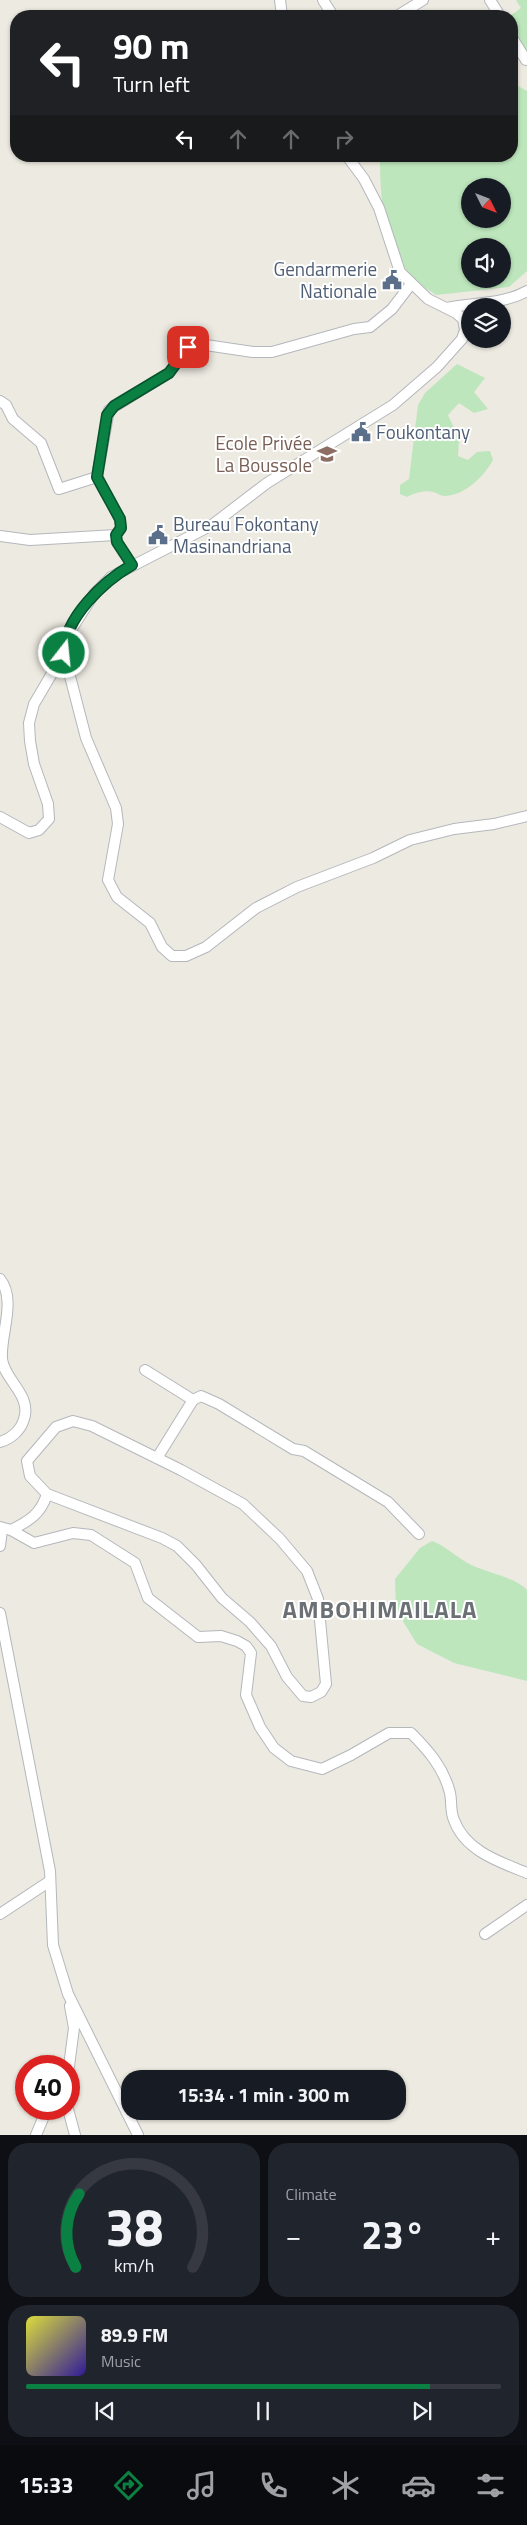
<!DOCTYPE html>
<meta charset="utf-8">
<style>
body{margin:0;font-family:"Titillium Web",sans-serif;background:#20242c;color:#f1f3f6;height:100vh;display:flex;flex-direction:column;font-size:19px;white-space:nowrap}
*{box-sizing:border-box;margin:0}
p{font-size:16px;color:#9ea1a6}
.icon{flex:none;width:28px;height:28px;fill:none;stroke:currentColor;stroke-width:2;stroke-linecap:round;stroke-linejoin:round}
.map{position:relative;height:2135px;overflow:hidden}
.details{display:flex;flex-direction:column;gap:8px;padding:8px;background:#0d0f14;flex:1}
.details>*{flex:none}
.banner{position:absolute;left:10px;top:10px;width:508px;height:152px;border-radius:20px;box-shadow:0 1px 4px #0004;background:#202124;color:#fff;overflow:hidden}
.needle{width:32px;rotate:132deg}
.fabs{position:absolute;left:461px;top:178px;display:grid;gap:10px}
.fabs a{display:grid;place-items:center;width:50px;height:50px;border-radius:50%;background:#171b24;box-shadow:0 1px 4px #0004;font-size:25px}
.speed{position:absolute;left:15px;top:2055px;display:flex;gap:10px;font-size:25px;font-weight:700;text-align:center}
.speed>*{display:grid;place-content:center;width:65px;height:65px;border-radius:50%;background:#171b24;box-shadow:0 1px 4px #0004;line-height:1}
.speed .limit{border:8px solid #d22;background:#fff;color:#111}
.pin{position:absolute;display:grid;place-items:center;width:42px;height:42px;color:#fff;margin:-21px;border-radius:10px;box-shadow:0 2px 8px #0006}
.me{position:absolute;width:55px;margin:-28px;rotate:16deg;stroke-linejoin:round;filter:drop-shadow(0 0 4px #0008)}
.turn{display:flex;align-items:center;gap:18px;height:105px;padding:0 20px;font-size:22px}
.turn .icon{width:65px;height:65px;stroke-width:2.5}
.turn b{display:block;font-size:35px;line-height:42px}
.lanes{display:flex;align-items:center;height:48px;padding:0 20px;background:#0003;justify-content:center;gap:25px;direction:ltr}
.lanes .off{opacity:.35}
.big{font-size:38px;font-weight:700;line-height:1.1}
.details .tile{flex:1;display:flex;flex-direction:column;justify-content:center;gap:8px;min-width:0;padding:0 18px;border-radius:20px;background:#20242c}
.details .dial{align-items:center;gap:0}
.dial svg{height:130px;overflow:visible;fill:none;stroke:#363941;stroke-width:7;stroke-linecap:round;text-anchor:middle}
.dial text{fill:#f1f3f6;stroke:none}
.song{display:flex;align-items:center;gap:15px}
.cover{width:60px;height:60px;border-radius:8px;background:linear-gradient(135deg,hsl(60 70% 55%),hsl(250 70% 35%))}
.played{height:5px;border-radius:2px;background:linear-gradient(90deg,#0b8043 85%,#363941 85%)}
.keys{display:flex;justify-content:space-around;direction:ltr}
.heat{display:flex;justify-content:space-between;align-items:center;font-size:28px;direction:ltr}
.details .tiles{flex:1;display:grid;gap:8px;grid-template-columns:1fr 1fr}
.tile:last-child{grid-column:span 2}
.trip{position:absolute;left:121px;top:2070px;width:285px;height:50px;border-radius:20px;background:#171b24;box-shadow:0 1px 4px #0004;font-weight:700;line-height:50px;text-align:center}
.tabs{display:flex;height:80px;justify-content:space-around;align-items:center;background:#090b0e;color:#9ea1a6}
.tabs .icon{width:35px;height:35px}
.tabs .current{color:#0b8043}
.tabs b{font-size:22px;color:#f1f3f6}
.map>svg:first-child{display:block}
</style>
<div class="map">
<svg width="527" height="2135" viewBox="0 0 527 2135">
<rect width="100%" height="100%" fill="#edeae1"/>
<g fill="#bde6bc" fill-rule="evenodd">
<polygon points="516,0 527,0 527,51 511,25 510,16 521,8"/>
<path d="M511 82 527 91V271L509 287 436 295C428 289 418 284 411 276 383 242 380 199 380 156H511ZM470 186H502V219H470ZM470 246H502V279H470Z"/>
<path d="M457 364 485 378 474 392 488 409 474 413 459 403 448 415 459 439 458 456 468 460 477 452 490 451 493 460C484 476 465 496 444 496 441 496 437 493 433 492 425 490 414 493 407 497L400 494V485L409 479 418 405 425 393Z"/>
<path d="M432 1541C448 1547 460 1561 476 1567 492 1574 514 1577 527 1590V1681L454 1663 417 1644 396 1610 395 1579 420 1548Z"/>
</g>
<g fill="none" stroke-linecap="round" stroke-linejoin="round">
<defs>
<g id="minor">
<polyline points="280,0 282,16"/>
<polyline points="323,0 333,16"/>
<polyline points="490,0 500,16"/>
<polyline points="397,16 423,0"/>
<polyline points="511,36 526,60"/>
<path d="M447 308C474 302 502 305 527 291"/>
<polyline points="0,401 6,405 13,419 41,443 59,489 97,477 120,519 121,528 116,535 117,542 132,565"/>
<polyline points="97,477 109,410 169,373 192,343 253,352 272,352 354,329 370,327 392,309 411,284"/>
<polyline points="0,536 30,540 116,535"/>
<polyline points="64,653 86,738 116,808 118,824 108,880 117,897 150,923 162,947 172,956 186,956 206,947 256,908 297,887 373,858 410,840 454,829 494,824 527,816"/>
<polyline points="0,817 29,833 39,830 49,819 48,804 34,764 30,741 29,723 34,704 64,653 64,641 94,594 111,577 212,525 267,483 393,405 437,367 462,339 465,330 463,319 456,313 428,299 400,272 379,208 364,179 347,156"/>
<path d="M0 1279C17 1300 0 1335 2 1359 4 1380 32 1395 24 1419 21 1430 11 1439 0 1442"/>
<polyline points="145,1370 193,1400 157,1458"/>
<polyline points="193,1400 201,1396 219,1404 293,1449 304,1451 388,1502 419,1534"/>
<path d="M0 1527 11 1530 34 1543 73 1533 91 1535 135 1563 148 1598 198 1637 221 1636 237 1641 246 1646 251 1653 246 1695 260 1727 274 1748 291 1761 322 1769 351 1755 389 1733H411C428 1750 444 1768 450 1793 452 1802 450 1812 454 1820 465 1851 500 1862 527 1873"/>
<path d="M11 1530C29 1521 41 1514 47 1494L30 1476 27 1461 56 1427 73 1421 92 1426 181 1470 243 1504 280 1539 307 1571 318 1599 326 1684 321 1692 311 1697 303 1696 287 1677 271 1646 250 1622 222 1598 196 1565 177 1546 162 1538 47 1494"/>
<polyline points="0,1546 2,1530"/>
<polyline points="0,1613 50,1871 53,1945 68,1994 138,2135"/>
<polyline points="0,1914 50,1881"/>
<polyline points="485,1934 527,1905"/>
<polyline points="69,2066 74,2028 70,2006"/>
<polyline points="68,2109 75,2135"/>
<polyline points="36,2135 47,2109"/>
</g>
</defs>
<use href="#minor" stroke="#b4b7bc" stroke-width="12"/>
<use href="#minor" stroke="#fff" stroke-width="10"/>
</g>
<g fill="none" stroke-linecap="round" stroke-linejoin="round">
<defs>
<path id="route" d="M64 653C64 618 104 581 132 565L117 542 116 535 121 528 120 519 97 477 107 415 114 406 169 373 188 347"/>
</defs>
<use href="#route" stroke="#07532c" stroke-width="12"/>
<use href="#route" stroke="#0b8043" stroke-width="9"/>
</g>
<defs>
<symbol id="civic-bare" viewBox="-9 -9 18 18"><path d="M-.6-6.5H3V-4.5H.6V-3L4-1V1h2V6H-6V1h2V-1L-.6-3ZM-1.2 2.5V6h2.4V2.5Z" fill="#5c6f8a" stroke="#fff" stroke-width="2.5" paint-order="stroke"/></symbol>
<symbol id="school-bare" viewBox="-9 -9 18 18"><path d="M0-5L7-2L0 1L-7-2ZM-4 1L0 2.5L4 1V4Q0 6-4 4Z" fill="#8d6e63" stroke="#fff" stroke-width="2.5" paint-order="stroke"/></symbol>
</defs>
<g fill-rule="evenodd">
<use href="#civic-bare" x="378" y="266" width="28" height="28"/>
<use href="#civic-bare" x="347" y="418" width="28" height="28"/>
<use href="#school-bare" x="313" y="440" width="28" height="28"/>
<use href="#civic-bare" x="144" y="521" width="28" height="28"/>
</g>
<g text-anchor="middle" stroke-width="4" stroke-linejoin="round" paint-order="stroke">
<g font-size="19" fill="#4e5e75" stroke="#fff" text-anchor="start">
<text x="377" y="276" text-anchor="end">Gendarmerie<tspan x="377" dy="22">Nationale</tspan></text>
<text x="376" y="439">Foukontany</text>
<text x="173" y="531">Bureau Fokontany<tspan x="173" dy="22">Masinandriana</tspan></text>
</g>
<g font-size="19" fill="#785e54" stroke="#fff" text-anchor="end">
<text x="312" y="450">Ecole Privée<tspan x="312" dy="22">La Boussole</tspan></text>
</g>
<g font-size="24" font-weight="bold" letter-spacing="1" fill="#6b7075" stroke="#fff">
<text x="380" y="1618">AMBOHIMAILALA</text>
</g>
</g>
</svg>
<div class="fabs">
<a><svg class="needle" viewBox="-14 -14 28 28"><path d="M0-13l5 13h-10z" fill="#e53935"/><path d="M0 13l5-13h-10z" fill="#9ea1a6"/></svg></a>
<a><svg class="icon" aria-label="sound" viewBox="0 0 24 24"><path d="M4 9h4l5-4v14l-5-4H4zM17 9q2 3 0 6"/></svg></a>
<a><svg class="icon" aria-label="layers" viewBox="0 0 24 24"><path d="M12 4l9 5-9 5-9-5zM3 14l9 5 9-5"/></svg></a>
</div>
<div class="speed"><div class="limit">40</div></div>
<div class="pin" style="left:188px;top:347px;background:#d93025"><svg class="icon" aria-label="arrive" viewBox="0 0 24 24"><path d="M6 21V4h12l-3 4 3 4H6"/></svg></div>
<svg class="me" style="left:64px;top:653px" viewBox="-20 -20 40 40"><circle r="17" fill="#0b8043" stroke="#fff" stroke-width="3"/><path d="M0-11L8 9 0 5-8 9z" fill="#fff"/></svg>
<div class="trip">15:34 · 1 min · 300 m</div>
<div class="banner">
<div class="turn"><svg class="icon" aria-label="left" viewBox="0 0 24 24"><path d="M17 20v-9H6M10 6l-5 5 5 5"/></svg><div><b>90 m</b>Turn left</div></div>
<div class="lanes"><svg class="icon" aria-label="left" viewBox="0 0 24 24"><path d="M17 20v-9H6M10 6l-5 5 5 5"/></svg><svg class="icon off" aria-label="ahead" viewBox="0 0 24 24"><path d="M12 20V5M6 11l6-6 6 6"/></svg><svg class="icon off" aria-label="ahead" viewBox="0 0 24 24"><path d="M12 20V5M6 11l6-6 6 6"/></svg><svg class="icon off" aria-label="right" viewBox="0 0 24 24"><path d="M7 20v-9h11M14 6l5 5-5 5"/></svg></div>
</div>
</div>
<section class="details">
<div class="tiles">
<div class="tile dial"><svg viewBox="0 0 100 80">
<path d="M14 69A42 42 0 1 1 86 69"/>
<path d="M14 69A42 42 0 0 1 16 24" stroke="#0b8043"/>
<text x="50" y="56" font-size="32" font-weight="700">38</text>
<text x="50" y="72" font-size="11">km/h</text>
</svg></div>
<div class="tile"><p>Climate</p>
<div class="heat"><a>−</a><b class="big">23°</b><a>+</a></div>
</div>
<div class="tile">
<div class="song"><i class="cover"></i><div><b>89.9 FM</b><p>Music</p></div></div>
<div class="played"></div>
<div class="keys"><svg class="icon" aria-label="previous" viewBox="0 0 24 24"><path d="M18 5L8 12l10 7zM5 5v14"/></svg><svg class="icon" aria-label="pause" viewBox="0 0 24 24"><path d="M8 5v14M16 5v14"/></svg><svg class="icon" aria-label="next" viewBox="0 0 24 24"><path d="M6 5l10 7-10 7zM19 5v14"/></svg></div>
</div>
</div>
</section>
<nav class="tabs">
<b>15:33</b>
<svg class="icon current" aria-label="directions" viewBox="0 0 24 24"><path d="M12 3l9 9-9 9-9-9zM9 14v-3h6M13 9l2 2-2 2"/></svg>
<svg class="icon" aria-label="music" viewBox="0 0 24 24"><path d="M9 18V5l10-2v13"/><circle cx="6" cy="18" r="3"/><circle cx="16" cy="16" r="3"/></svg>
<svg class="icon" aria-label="phone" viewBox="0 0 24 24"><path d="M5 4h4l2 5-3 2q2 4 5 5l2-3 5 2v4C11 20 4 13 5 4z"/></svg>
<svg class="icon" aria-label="climate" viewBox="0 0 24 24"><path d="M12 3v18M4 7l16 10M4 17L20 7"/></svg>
<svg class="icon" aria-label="car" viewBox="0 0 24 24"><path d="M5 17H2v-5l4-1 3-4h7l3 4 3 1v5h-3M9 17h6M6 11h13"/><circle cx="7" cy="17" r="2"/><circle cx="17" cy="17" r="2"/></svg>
<svg class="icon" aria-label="filters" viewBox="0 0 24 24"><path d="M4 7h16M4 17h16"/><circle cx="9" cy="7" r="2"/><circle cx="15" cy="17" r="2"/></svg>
</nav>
